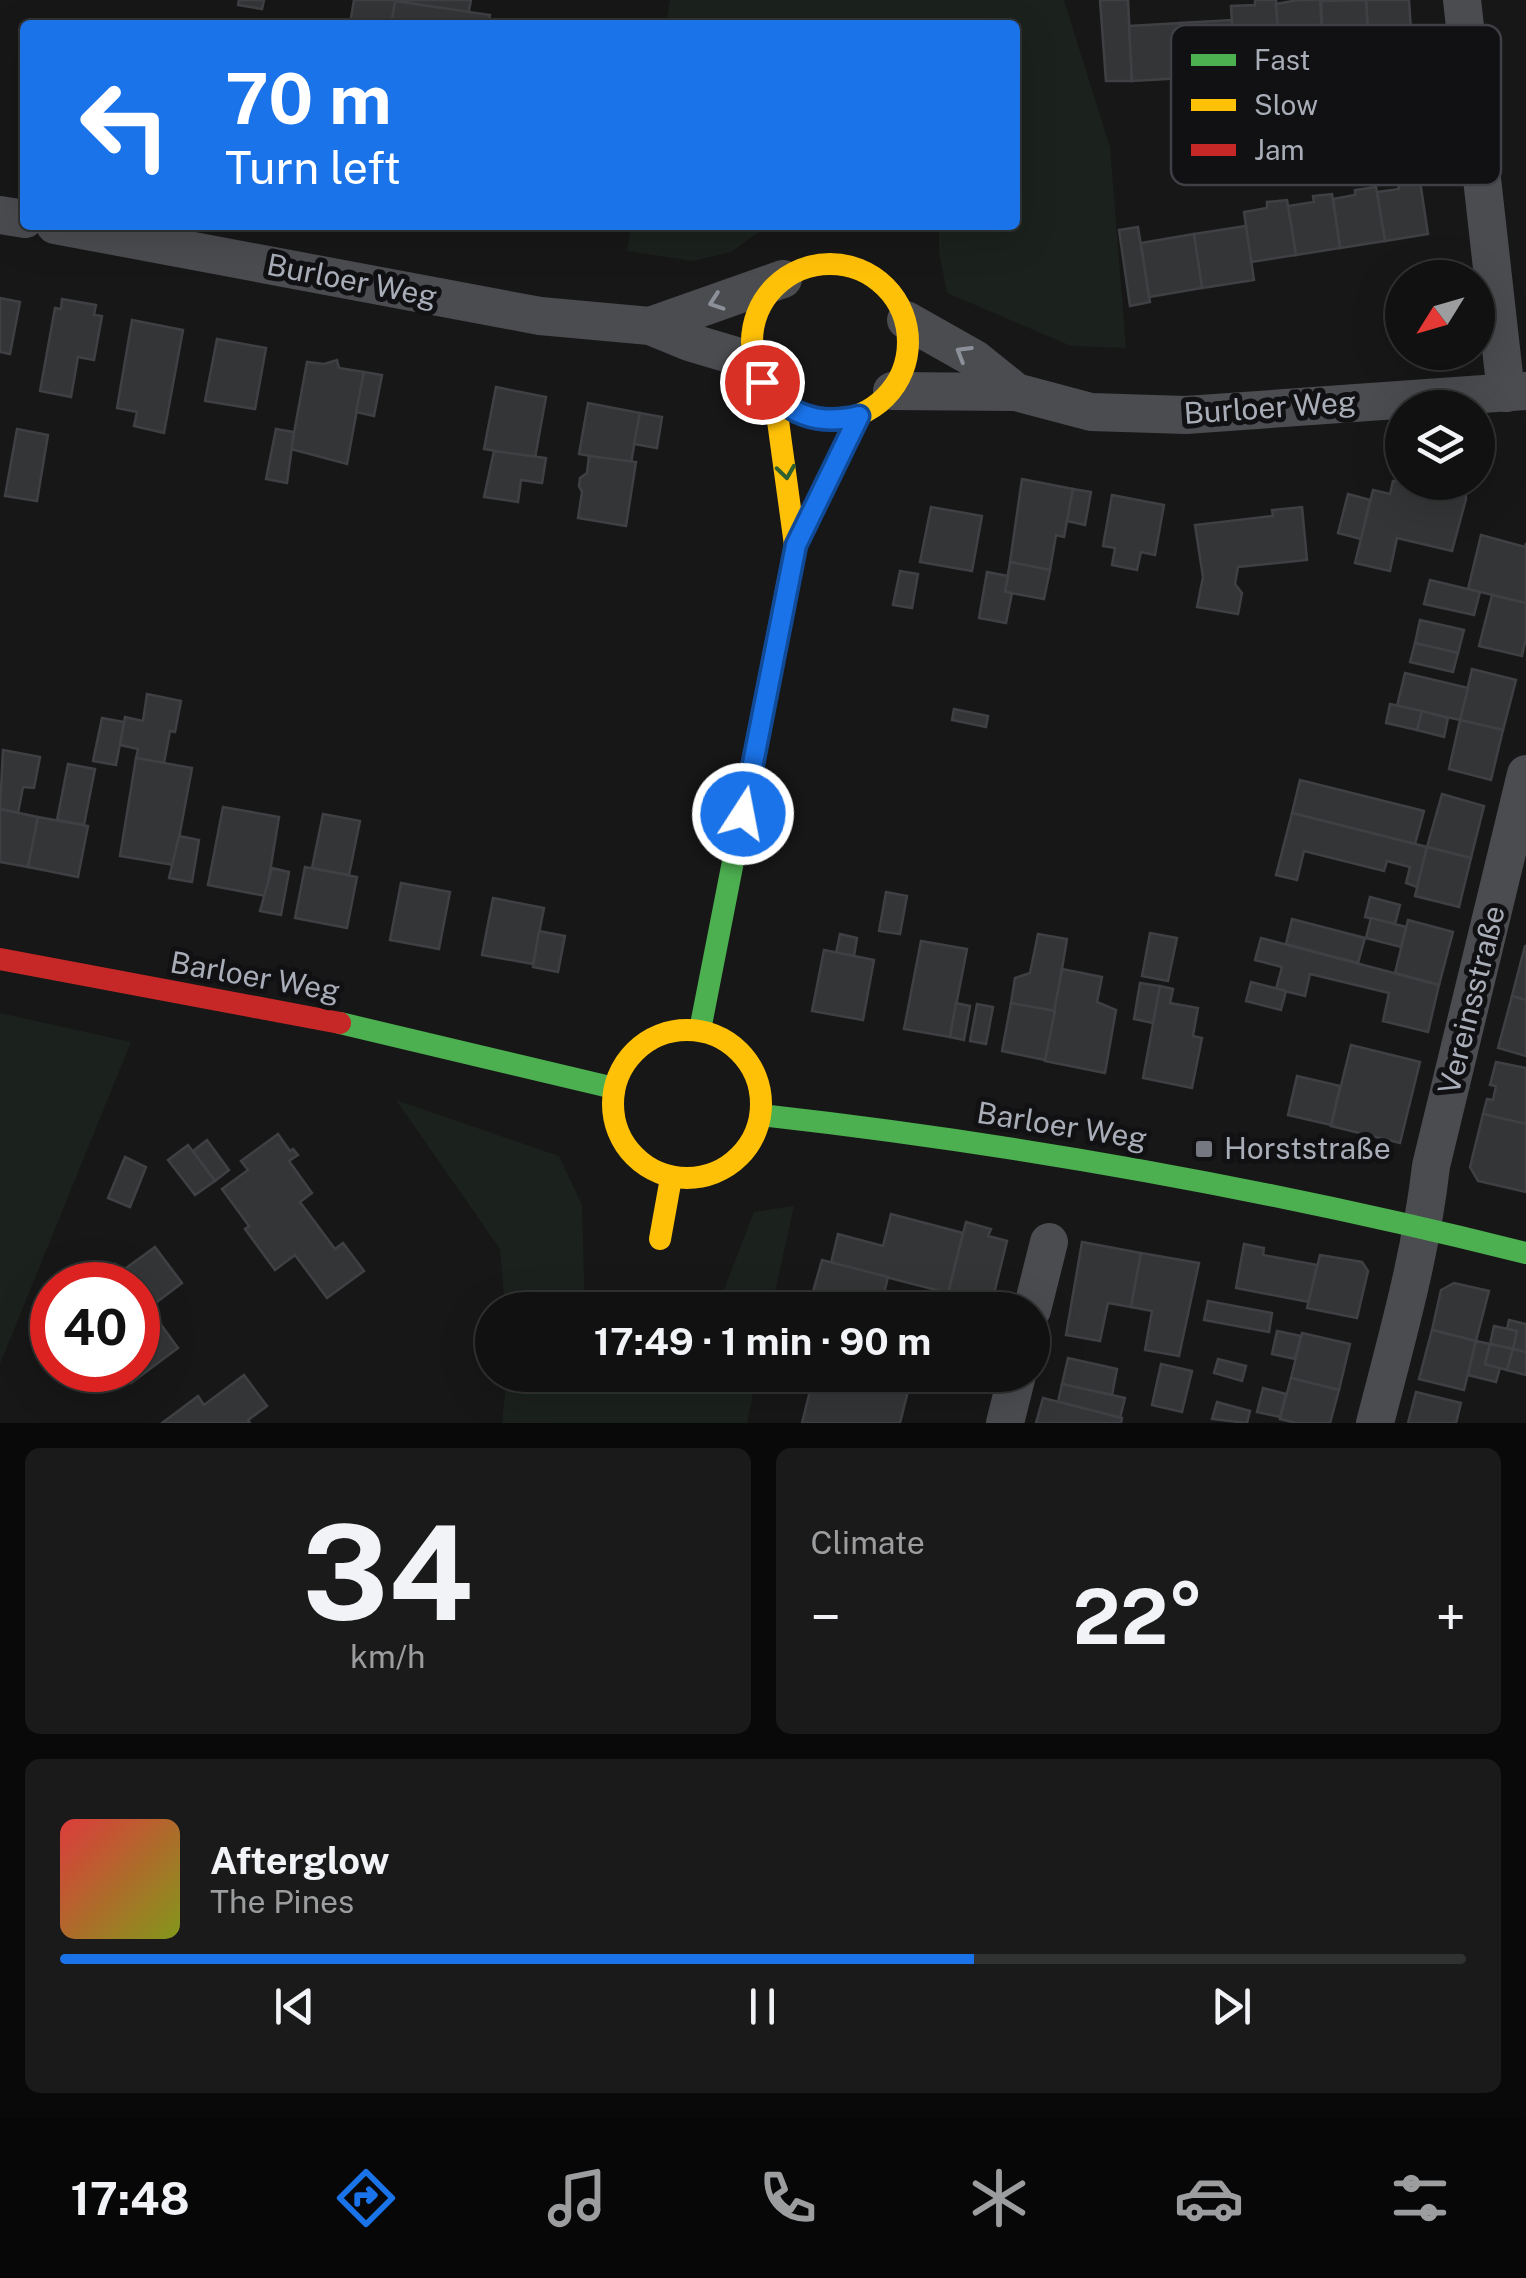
<!DOCTYPE html>
<meta charset="utf-8">
<style>
body{margin:0;font-family:"Public Sans",sans-serif;background:#1a1a1a;color:#f1f3f6;height:100vh;display:flex;flex-direction:column;font-size:38px;white-space:nowrap}
*{box-sizing:border-box;margin:0}
p{font-size:32px;color:#9c9d9f}
.icon{flex:none;width:55px;height:55px;fill:none;stroke:currentColor;stroke-width:2;stroke-linecap:round;stroke-linejoin:round}
.map{position:relative;height:1423px;overflow:hidden}
.sheet{display:flex;flex-direction:column;gap:25px;padding:25px;background:#090909;flex:1}
.sheet>*{flex:none}
.top-card{position:absolute;left:20px;top:20px;width:1000px;height:210px;border-radius:10px;box-shadow:0 10px 40px #0002,0 0 0 2px #303131;background:#1a73e8;color:#fff;overflow:hidden}
.needle{width:65px;rotate:233deg}
.controls{position:absolute;left:1385px;top:260px;display:grid;gap:20px}
.controls a{display:grid;place-items:center;width:110px;height:110px;border-radius:50%;background:#111;box-shadow:0 10px 40px #0002,0 0 0 2px #303131;font-size:50px}
.speed{position:absolute;left:30px;top:1262px;display:flex;gap:20px;font-size:50px;font-weight:700;text-align:center}
.speed>*{display:grid;place-content:center;width:130px;height:130px;border-radius:50%;background:#111;box-shadow:0 10px 40px #0002,0 0 0 2px #303131;line-height:1}
.speed .limit{border:15px solid #d22;background:#fff;color:#111}
.pin{position:absolute;display:grid;place-items:center;width:85px;height:85px;color:#fff;margin:-42px;border:5px solid #fff;border-radius:50%;box-shadow:0 2px 10px #0007}
.me{position:absolute;width:110px;margin:-55px;rotate:11deg;stroke-linejoin:round;filter:drop-shadow(0 0 8px #0008)}
.turn{display:flex;align-items:center;gap:35px;height:210px;padding:0 40px;font-size:45px}
.turn .icon{width:130px;height:130px;stroke-width:2.5}
.turn b{display:block;font-size:70px;line-height:85px}
.big{font-size:75px;font-weight:700;line-height:1.1}
.sheet .tile{flex:1;display:flex;flex-direction:column;justify-content:center;gap:15px;min-width:0;padding:0 35px;border-radius:15px;background:#1a1a1a}
.sheet .dial{align-items:center;gap:0}
.dial b{font-size:130px;line-height:1}
.song{display:flex;align-items:center;gap:30px}
.cover{width:120px;height:120px;border-radius:15px;background:linear-gradient(135deg,hsl(0 70% 55%),hsl(70 70% 35%))}
.played{height:10px;border-radius:5px;background:linear-gradient(90deg,#1a73e8 65%,#303131 65%)}
.keys{display:flex;justify-content:space-around;direction:ltr}
.heat{display:flex;justify-content:space-between;align-items:center;font-size:55px;direction:ltr}
.sheet .tiles{flex:1;display:grid;gap:25px;grid-template-columns:1fr 1fr}
.tile:last-child{grid-column:span 2}
.trip{position:absolute;left:475px;top:1292px;width:575px;height:100px;border-radius:50px;background:#111;box-shadow:0 10px 40px #0002,0 0 0 2px #303131;font-weight:700;line-height:100px;text-align:center}
.dock{display:flex;height:160px;justify-content:space-around;align-items:center;background:#070707;color:#9c9d9f}
.dock .icon{width:70px;height:70px}
.dock .current{color:#1a73e8}
.dock b{font-size:45px;color:#f1f3f6}
.map>svg:first-child{display:block}
</style>
<div class="map">
<svg width="1526" height="1423" viewBox="0 0 1526 1423">
<rect width="100%" height="100%" fill="#171717"/>
<g fill="#1b211c">
<polygon points="670,0 1064,0 1110,147 1126,348 1071,346 947,293 939,252 939,225 1015,225 1015,25 666,25"/>
<polygon points="631,225 769,225 731,252 693,261 627,251"/>
<polygon points="0,1013 131,1042 0,1364"/>
<polygon points="396,1100 559,1156 582,1205 585,1310 505,1310 500,1249"/>
<polygon points="794,1206 771,1310 716,1310 754,1212"/>
<polygon points="507,1375 757,1375 747,1423 502,1423"/>
</g>
<g fill="#343537" stroke="#3f4043" stroke-width="2.5">
<polygon points="239,0 264,0 262,9 238,5"/>
<polygon points="354,0 396,0 391,25 350,24"/>
<polygon points="396,0 471,0 468,15"/>
<polygon points="1100,0 1128,0 1132,81 1106,81"/>
<polygon points="1255,0 1276,0 1280,54 1234,56 1231,6 1255,5"/>
<polygon points="1298,0 1320,0 1323,51 1280,54 1276,4"/>
<polygon points="1366,0 1409,0 1412,46 1369,49"/>
<polygon points="1366,0 1369,49 1323,51 1321,1"/>
<polygon points="395,1 490,15 488,25 391,25"/>
<polygon points="1232,20 1235,75 1184,78 1180,23"/>
<polygon points="1180,23 1184,78 1132,81 1129,26"/>
<polygon points="1420,181 1428,234 1385,241 1377,192 1399,189 1398,184"/>
<polygon points="1376,187 1385,241 1340,248 1333,199 1355,195 1355,190"/>
<polygon points="1332,194 1340,248 1296,255 1288,206 1314,202 1313,196"/>
<polygon points="1287,200 1296,255 1251,262 1244,212 1267,208 1267,202"/>
<polygon points="1246,226 1254,280 1202,288 1194,234"/>
<polygon points="1138,227 1150,302 1130,306 1119,230"/>
<polygon points="1194,234 1202,288 1149,297 1141,243"/>
<polygon points="0,298 20,302 10,354 0,352"/>
<polygon points="62,299 96,305 94,315 102,316 94,360 78,357 71,397 40,391 55,308 61,309"/>
<polygon points="132,320 183,330 164,433 134,426 137,412 117,408"/>
<polygon points="217,339 266,348 255,409 205,401"/>
<polygon points="337,360 339,368 364,372 347,464 291,449 307,362 324,364"/>
<polygon points="364,372 382,375 374,416 356,412"/>
<polygon points="496,387 546,397 535,458 484,449"/>
<polygon points="588,403 640,413 631,463 579,454"/>
<polygon points="640,413 662,417 657,448 634,444"/>
<polygon points="17,429 48,435 37,501 5,496"/>
<polygon points="276,429 294,432 287,483 266,479"/>
<polygon points="494,451 546,458 542,483 521,480 518,502 484,497"/>
<polygon points="589,456 636,462 626,526 578,518 582,492 579,486 580,478 587,473"/>
<polygon points="1022,479 1073,489 1064,537 1056,535 1050,570 1010,562"/>
<polygon points="1393,481 1464,482 1466,499 1452,551 1397,538 1390,571 1355,563 1373,490 1390,494"/>
<polygon points="1073,489 1091,492 1085,525 1067,521"/>
<polygon points="1348,494 1370,500 1361,539 1338,533"/>
<polygon points="1112,495 1164,505 1155,555 1141,552 1137,570 1112,565 1115,548 1103,546"/>
<polygon points="931,507 982,516 972,571 920,562"/>
<polygon points="1302,507 1307,560 1238,567 1235,584 1242,593 1238,614 1197,607 1203,577 1195,525 1273,516 1272,510"/>
<polygon points="1481,535 1525,547 1526,543 1526,603 1468,589"/>
<polygon points="1010,562 1050,570 1044,599 1005,592"/>
<polygon points="900,571 918,574 912,608 893,605"/>
<polygon points="987,572 1008,576 1005,592 1012,593 1006,623 979,618"/>
<polygon points="1430,580 1480,592 1474,615 1424,604"/>
<polygon points="1492,595 1526,603 1526,638 1522,656 1479,646"/>
<polygon points="1420,620 1464,630 1458,653 1415,643"/>
<polygon points="1415,643 1458,653 1453,672 1410,662"/>
<polygon points="1472,669 1516,680 1503,730 1460,720"/>
<polygon points="1405,673 1468,688 1460,720 1397,706"/>
<polygon points="147,694 181,701 175,732 170,731 164,763 136,758 138,749 120,745 125,717 143,721"/>
<polygon points="1390,704 1422,711 1417,730 1386,723"/>
<polygon points="954,709 988,716 986,727 952,720"/>
<polygon points="1422,711 1448,718 1444,737 1417,730"/>
<polygon points="102,718 124,722 116,765 93,761"/>
<polygon points="1460,720 1503,730 1491,780 1449,769"/>
<polygon points="3,750 40,757 34,788 23,787 18,813 0,809"/>
<polygon points="136,758 192,768 174,865 120,856"/>
<polygon points="68,764 95,769 84,825 57,820"/>
<polygon points="1300,780 1424,811 1415,844 1292,813"/>
<polygon points="1442,794 1484,806 1471,858 1427,847"/>
<polygon points="223,807 279,817 266,896 208,885"/>
<polygon points="0,809 38,817 28,867 0,862"/>
<polygon points="1292,813 1427,847 1417,887 1406,883 1410,867 1387,861 1384,871 1304,851 1297,880 1276,875"/>
<polygon points="323,814 360,821 349,875 312,868"/>
<polygon points="38,817 88,826 78,877 28,867"/>
<polygon points="179,836 199,840 192,882 169,878"/>
<polygon points="1427,847 1471,858 1459,907 1415,896"/>
<polygon points="305,867 357,877 347,928 295,918"/>
<polygon points="272,868 289,872 281,915 260,911"/>
<polygon points="401,883 450,892 439,949 390,940"/>
<polygon points="886,892 907,896 900,934 879,931"/>
<polygon points="1370,897 1400,905 1395,924 1365,917"/>
<polygon points="493,898 544,908 533,964 482,955"/>
<polygon points="1371,918 1406,927 1401,947 1366,938"/>
<polygon points="1292,919 1365,938 1358,963 1286,944"/>
<polygon points="1408,920 1453,932 1439,985 1395,973"/>
<polygon points="539,931 565,936 558,972 533,967"/>
<polygon points="1150,933 1177,938 1168,981 1142,976"/>
<polygon points="840,934 857,938 854,956 836,953"/>
<polygon points="1038,934 1067,939 1055,1011 1011,1003 1015,978 1030,973"/>
<polygon points="1261,938 1439,985 1428,1032 1383,1021 1389,993 1310,974 1305,996 1276,989 1282,967 1255,960"/>
<polygon points="921,941 967,949 950,1037 904,1029"/>
<polygon points="1525,946 1526,946 1526,1000 1512,996"/>
<polygon points="824,950 874,960 863,1020 812,1011"/>
<polygon points="1062,969 1102,977 1097,1002 1116,1010 1105,1073 1045,1061"/>
<polygon points="1251,982 1286,991 1281,1010 1246,1001"/>
<polygon points="1140,983 1160,986 1153,1023 1134,1019"/>
<polygon points="1160,986 1173,989 1170,1003 1198,1008 1193,1036 1202,1038 1192,1088 1143,1078"/>
<polygon points="1512,996 1526,1000 1526,1056 1498,1048"/>
<polygon points="956,1003 970,1006 964,1040 950,1037"/>
<polygon points="1011,1003 1055,1011 1045,1060 1002,1051"/>
<polygon points="977,1004 993,1007 986,1044 970,1041"/>
<polygon points="1351,1045 1420,1062 1400,1143 1331,1126"/>
<polygon points="1496,1062 1526,1068 1526,1124 1483,1114 1487,1099 1493,1100 1496,1086 1490,1085"/>
<polygon points="1297,1076 1340,1086 1331,1125 1288,1115"/>
<polygon points="1483,1114 1526,1124 1526,1192 1478,1181 1470,1167"/>
<polygon points="278,1134 290,1151 293,1149 298,1155 289,1161 312,1193 300,1202 335,1249 343,1243 364,1271 327,1298 295,1255 275,1270 245,1229 249,1226 222,1189 248,1170 241,1161"/>
<polygon points="207,1140 229,1170 215,1181 193,1151"/>
<polygon points="188,1145 215,1181 195,1195 168,1160"/>
<polygon points="125,1157 146,1167 130,1207 108,1198"/>
<polygon points="891,1214 963,1233 948,1293 831,1263 838,1234 883,1246"/>
<polygon points="966,1222 991,1229 988,1236 1007,1241 990,1310 944,1310"/>
<polygon points="1082,1242 1141,1253 1131,1307 1108,1303 1100,1341 1066,1335"/>
<polygon points="1244,1244 1264,1248 1263,1255 1317,1265 1309,1302 1236,1288"/>
<polygon points="155,1247 182,1283 149,1308 178,1348 131,1383 121,1370 138,1370 138,1285 87,1285 115,1264 122,1271"/>
<polygon points="1141,1253 1199,1263 1179,1356 1145,1350 1152,1311 1131,1307"/>
<polygon points="1320,1255 1362,1262 1368,1271 1357,1318 1307,1308"/>
<polygon points="822,1260 888,1277 880,1310 842,1310 810,1302"/>
<polygon points="1454,1283 1489,1291 1476,1341 1432,1330 1441,1290"/>
<polygon points="1208,1301 1272,1313 1269,1332 1204,1320"/>
<polygon points="1509,1320 1526,1324 1526,1352 1513,1349 1517,1331 1507,1329"/>
<polygon points="1494,1326 1517,1331 1513,1349 1490,1344"/>
<polygon points="1432,1330 1476,1341 1464,1390 1419,1379"/>
<polygon points="1277,1331 1301,1336 1295,1359 1272,1354"/>
<polygon points="1302,1333 1350,1344 1339,1390 1291,1378"/>
<polygon points="1476,1341 1490,1344 1485,1364 1500,1368 1496,1382 1468,1375"/>
<polygon points="1490,1344 1513,1349 1507,1370 1485,1364"/>
<polygon points="1513,1349 1526,1352 1526,1375 1507,1370"/>
<polygon points="1068,1358 1117,1369 1112,1395 1062,1384"/>
<polygon points="1218,1359 1246,1366 1242,1381 1214,1373"/>
<polygon points="1161,1364 1192,1371 1182,1412 1152,1405"/>
<polygon points="244,1375 267,1406 248,1420 250,1423 162,1423 198,1396 204,1405"/>
<polygon points="814,1375 912,1375 900,1423 802,1423"/>
<polygon points="1291,1378 1339,1390 1330,1423 1296,1423 1280,1419"/>
<polygon points="1062,1384 1125,1398 1120,1418 1058,1402"/>
<polygon points="1263,1388 1286,1394 1280,1417 1257,1412"/>
<polygon points="1416,1392 1461,1403 1456,1423 1408,1423"/>
<polygon points="1043,1398 1122,1418 1121,1423 1036,1423"/>
<polygon points="1217,1402 1250,1411 1247,1423 1212,1419"/>
</g>
<g fill="none" stroke-linecap="round" stroke-linejoin="round">
<g stroke="#4b4c50" stroke-width="38">
<polyline points="1462,0 1506,393"/>
<polyline points="0,215 25,219"/>
<polyline points="55,225 540,316 650,326 689,342 753,361"/>
<polyline points="906,320 975,359 1016,392"/>
<polyline points="650,326 783,279"/>
<polyline points="892,391 1016,392 1091,412 1186,415 1526,391"/>
<polyline points="1032,1310 1049,1242"/>
<polyline points="1005,1423 1017,1375"/>
<path d="M1375 1423C1397 1338 1421 1254 1431 1166L1526 774"/>
</g>
<g stroke="#4caf50" stroke-width="22">
<polyline points="340,1023 614,1088"/>
<polyline points="700,1030 795,545 859,416"/>
<path d="M761 1115C1020 1144 1274 1190 1526 1253"/>
</g>
<g stroke="#ffc107" stroke-width="22">
<circle cx="830" cy="342" r="78"/>
<polyline points="775,399 795,545"/>
<circle cx="687" cy="1104" r="74"/>
<polyline points="660,1239 671,1178"/>
</g>
<polyline stroke="#c62828" stroke-width="22" points="0,959 340,1023"/>
</g>
<defs><path id="oneway-chevron" d="M-2-3.5L2.5 0L-2 3.5" fill="none" stroke-width="1.6" stroke-linecap="round" stroke-linejoin="round" transform="scale(2.5)"/></defs>
<g stroke="#8c9099">
<use href="#oneway-chevron" transform="translate(716 302) rotate(161)"/>
<use href="#oneway-chevron" transform="translate(963 353) rotate(-149)"/>
</g>
<use stroke="#2e6032" href="#oneway-chevron" transform="translate(786 472) rotate(82)"/>
<g fill="none" stroke-linecap="round" stroke-linejoin="round">
<defs>
<path id="route" d="M743 814 796 545 859 416C818 426 788 415 762 382"/>
</defs>
<use href="#route" stroke="#114b97" stroke-width="25"/>
<use href="#route" stroke="#1a73e8" stroke-width="18"/>
</g>
<rect fill="#757880" stroke="#111113" stroke-width="4" x="1194" y="1139" width="20" height="20" rx="5"/>
<g text-anchor="middle" stroke-width="10" stroke-linejoin="round" paint-order="stroke">
<g font-size="30" fill="#a8adb8" stroke="#111113">
<text transform="translate(352 281) rotate(11)" y="10">Burloer Weg</text>
<text transform="translate(1270 408) rotate(-4)" y="10">Burloer Weg</text>
<text transform="translate(255 977) rotate(10)" y="10">Barloer Weg</text>
<text transform="translate(1472 1000) rotate(-76)" y="10">Vereinsstraße</text>
<text transform="translate(1062 1126) rotate(9)" y="10">Barloer Weg</text>
</g>
<g font-size="30" fill="#a8adb8" stroke="#111113" text-anchor="start">
<text x="1224" y="1159">Horststraße</text>
</g>
</g>
<rect x="1171" y="25" width="330" height="160" rx="15" fill="#111113" stroke="#3e4045" stroke-width="2.5"/>
<rect x="1191" y="54" width="45" height="12" fill="#4caf50"/>
<rect x="1191" y="99" width="45" height="12" fill="#ffc107"/>
<rect x="1191" y="144" width="45" height="12" fill="#c62828"/>
<g font-size="28" fill="#a8adb8">
<text x="1254" y="70">Fast</text>
<text x="1254" y="115">Slow</text>
<text x="1254" y="160">Jam</text>
</g>
</svg>
<div class="controls">
<a><svg class="needle" viewBox="-14 -14 28 28"><path d="M0-13l5 13h-10z" fill="#e53935"/><path d="M0 13l5-13h-10z" fill="#9c9d9f"/></svg></a>
<a><svg class="icon" aria-label="layers" viewBox="0 0 24 24"><path d="M12 4l9 5-9 5-9-5zM3 14l9 5 9-5"/></svg></a>
</div>
<div class="speed"><div class="limit">40</div></div>
<div class="pin" style="left:762px;top:382px;background:#d93025"><svg class="icon" aria-label="arrive" viewBox="0 0 24 24"><path d="M6 21V4h12l-3 4 3 4H6"/></svg></div>
<svg class="me" style="left:743px;top:814px" viewBox="-20 -20 40 40"><circle r="17" fill="#1a73e8" stroke="#fff" stroke-width="3"/><path d="M0-11L8 9 0 5-8 9z" fill="#fff"/></svg>
<div class="trip">17:49 · 1 min · 90 m</div>
<div class="top-card">
<div class="turn"><svg class="icon" aria-label="left" viewBox="0 0 24 24"><path d="M17 20v-9H6M10 6l-5 5 5 5"/></svg><div><b>70 m</b>Turn left</div></div>
</div>
</div>
<section class="sheet">
<div class="tiles">
<div class="tile dial"><b>34</b><p>km/h</p></div>
<div class="tile"><p>Climate</p>
<div class="heat"><a>−</a><b class="big">22°</b><a>+</a></div>
</div>
<div class="tile">
<div class="song"><i class="cover"></i><div><b>Afterglow</b><p>The Pines</p></div></div>
<div class="played"></div>
<div class="keys"><svg class="icon" aria-label="previous" viewBox="0 0 24 24"><path d="M18 5L8 12l10 7zM5 5v14"/></svg><svg class="icon" aria-label="pause" viewBox="0 0 24 24"><path d="M8 5v14M16 5v14"/></svg><svg class="icon" aria-label="next" viewBox="0 0 24 24"><path d="M6 5l10 7-10 7zM19 5v14"/></svg></div>
</div>
</div>
</section>
<nav class="dock">
<b>17:48</b>
<svg class="icon current" aria-label="directions" viewBox="0 0 24 24"><path d="M12 3l9 9-9 9-9-9zM9 14v-3h6M13 9l2 2-2 2"/></svg>
<svg class="icon" aria-label="music" viewBox="0 0 24 24"><path d="M9 18V5l10-2v13"/><circle cx="6" cy="18" r="3"/><circle cx="16" cy="16" r="3"/></svg>
<svg class="icon" aria-label="phone" viewBox="0 0 24 24"><path d="M5 4h4l2 5-3 2q2 4 5 5l2-3 5 2v4C11 20 4 13 5 4z"/></svg>
<svg class="icon" aria-label="climate" viewBox="0 0 24 24"><path d="M12 3v18M4 7l16 10M4 17L20 7"/></svg>
<svg class="icon" aria-label="car" viewBox="0 0 24 24"><path d="M5 17H2v-5l4-1 3-4h7l3 4 3 1v5h-3M9 17h6M6 11h13"/><circle cx="7" cy="17" r="2"/><circle cx="17" cy="17" r="2"/></svg>
<svg class="icon" aria-label="filters" viewBox="0 0 24 24"><path d="M4 7h16M4 17h16"/><circle cx="9" cy="7" r="2"/><circle cx="15" cy="17" r="2"/></svg>
</nav>
